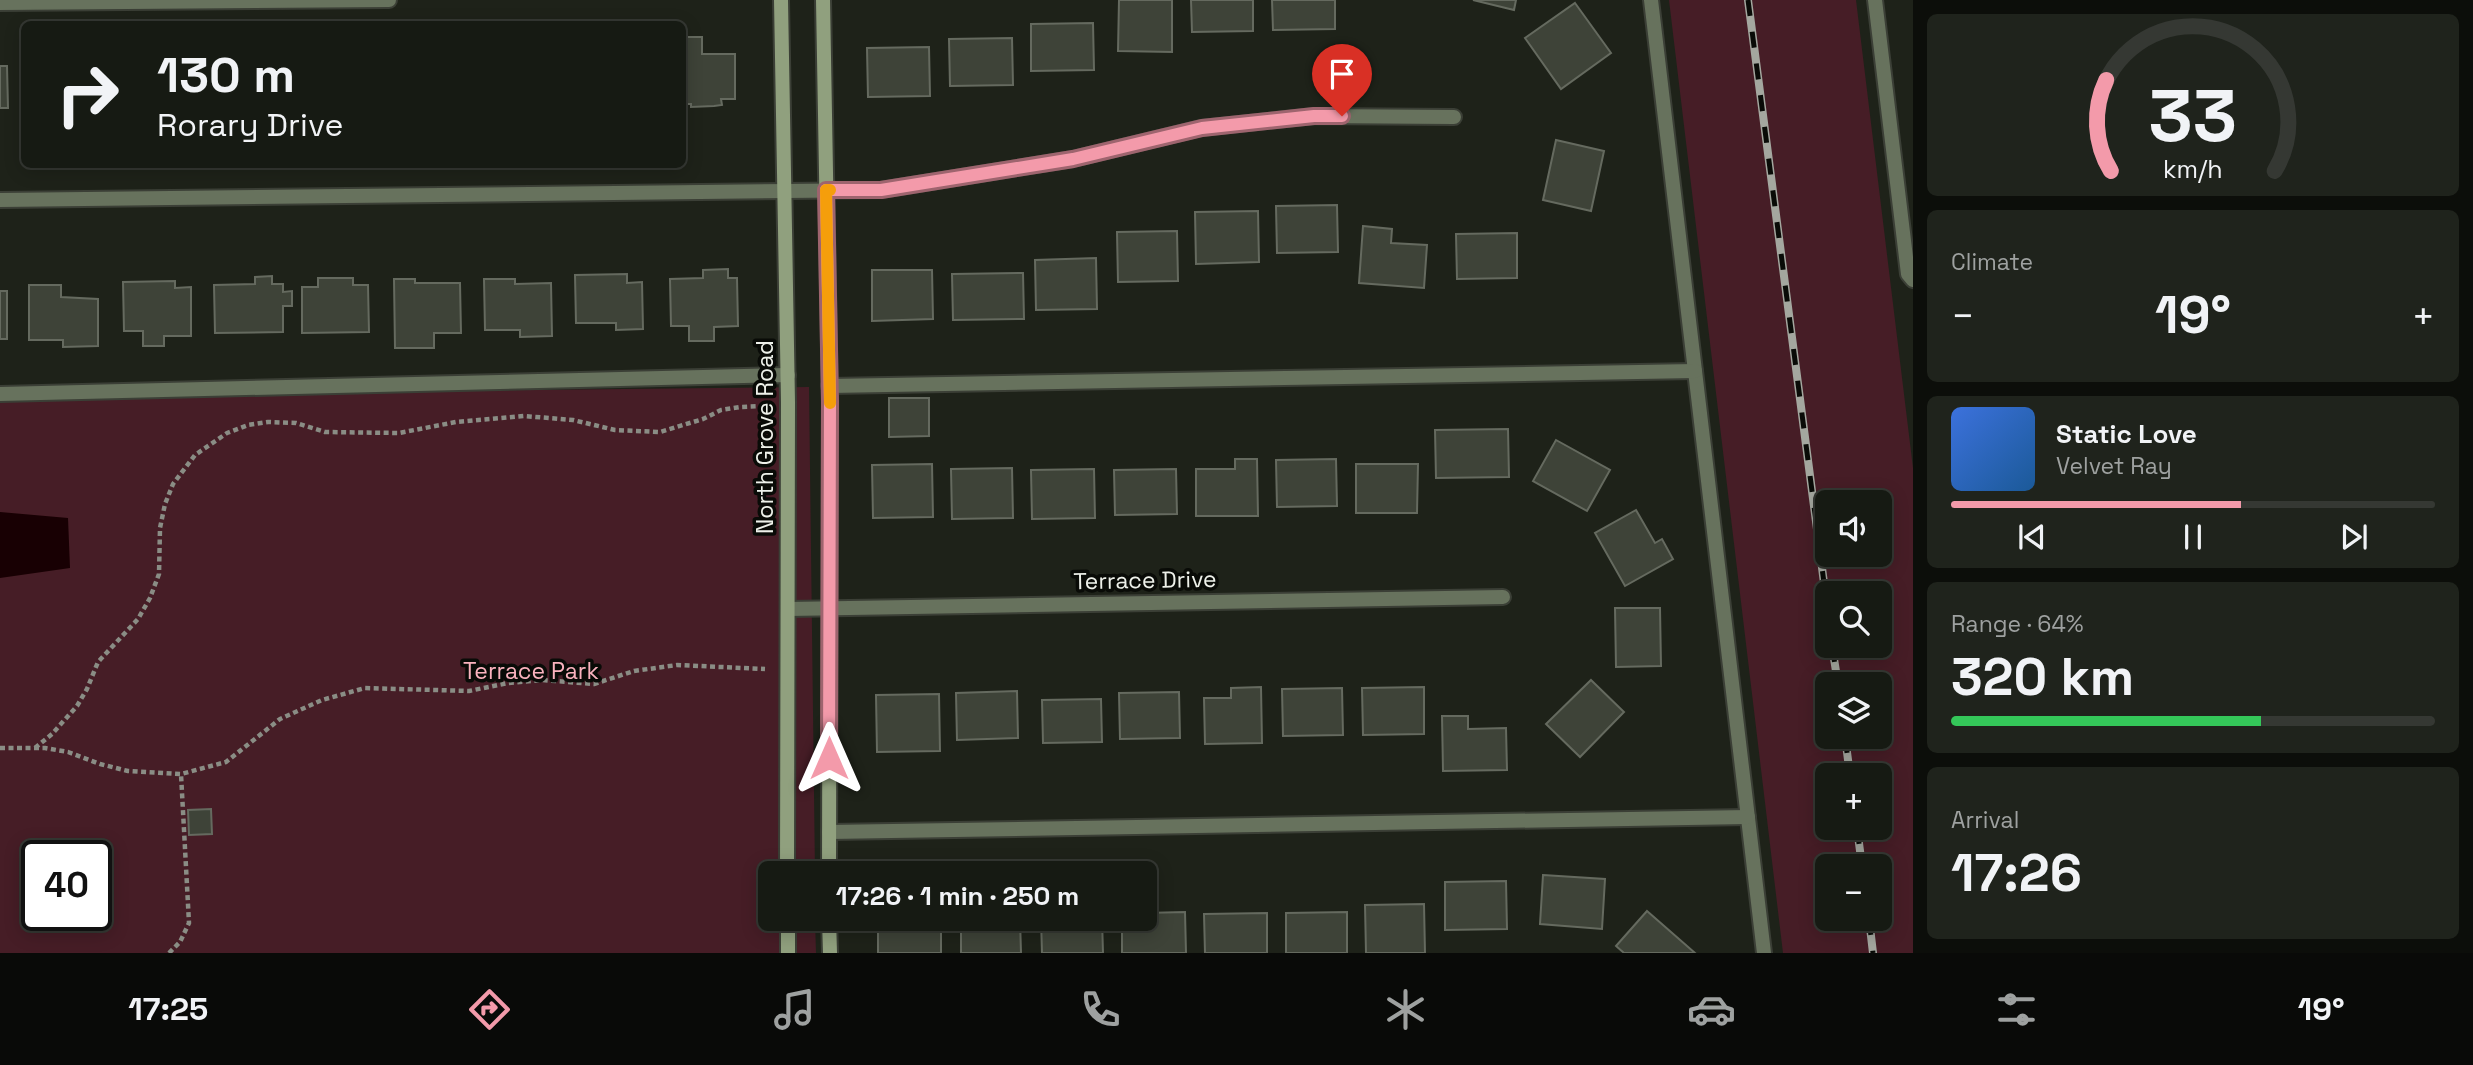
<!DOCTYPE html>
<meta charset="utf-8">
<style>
body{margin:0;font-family:"Space Grotesk",sans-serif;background:#1f231c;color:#f1f3f6;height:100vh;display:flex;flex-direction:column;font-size:26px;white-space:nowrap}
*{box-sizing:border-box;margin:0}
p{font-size:23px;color:#9ea1a0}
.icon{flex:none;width:38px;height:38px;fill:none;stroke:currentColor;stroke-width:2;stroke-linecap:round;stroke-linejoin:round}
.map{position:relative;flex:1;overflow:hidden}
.side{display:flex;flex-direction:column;gap:14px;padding:14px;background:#0c0e0a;width:560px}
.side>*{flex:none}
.banner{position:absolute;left:21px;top:21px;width:665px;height:147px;border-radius:10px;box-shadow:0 4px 18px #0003,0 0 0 2px #353833;background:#161a13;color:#f1f3f6;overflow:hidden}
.tools{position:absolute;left:1815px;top:490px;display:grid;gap:14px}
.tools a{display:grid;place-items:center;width:77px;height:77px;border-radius:10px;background:#161a13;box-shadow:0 4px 18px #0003,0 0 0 2px #353833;font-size:35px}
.speed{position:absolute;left:21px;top:840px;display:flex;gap:14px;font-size:35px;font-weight:700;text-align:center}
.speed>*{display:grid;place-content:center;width:91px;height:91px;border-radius:50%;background:#161a13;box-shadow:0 4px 18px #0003,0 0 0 2px #353833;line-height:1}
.speed .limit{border:4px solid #111;border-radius:10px;background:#fff;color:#111}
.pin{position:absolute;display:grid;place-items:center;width:60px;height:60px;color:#fff;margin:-72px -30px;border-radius:50% 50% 50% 0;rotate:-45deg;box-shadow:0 0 7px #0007}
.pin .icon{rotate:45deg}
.me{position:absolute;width:77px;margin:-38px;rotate:0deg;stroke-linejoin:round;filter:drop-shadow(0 0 5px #0008)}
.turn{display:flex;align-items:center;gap:24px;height:147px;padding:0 21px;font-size:32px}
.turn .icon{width:91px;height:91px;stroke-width:2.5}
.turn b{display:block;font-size:49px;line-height:60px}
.big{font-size:52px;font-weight:800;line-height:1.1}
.side .card{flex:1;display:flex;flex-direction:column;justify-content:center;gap:10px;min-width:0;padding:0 24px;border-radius:10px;background:#1f231c}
.side .dial{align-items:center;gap:0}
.dial svg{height:182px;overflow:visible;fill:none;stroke:#353833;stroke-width:7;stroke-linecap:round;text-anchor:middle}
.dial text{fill:#f1f3f6;stroke:none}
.song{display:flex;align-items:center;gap:21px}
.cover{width:84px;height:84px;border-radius:10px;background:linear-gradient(135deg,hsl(220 70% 55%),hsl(210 70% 35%))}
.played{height:7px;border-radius:4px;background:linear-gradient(90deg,#f39aaa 60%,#353833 60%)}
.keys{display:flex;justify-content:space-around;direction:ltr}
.heat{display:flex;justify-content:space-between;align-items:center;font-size:38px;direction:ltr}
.charge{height:10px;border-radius:5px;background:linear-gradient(90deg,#34c759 64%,#353833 0)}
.trip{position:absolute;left:758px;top:861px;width:399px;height:70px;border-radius:10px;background:#161a13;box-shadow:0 4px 18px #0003,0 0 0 2px #353833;font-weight:800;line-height:70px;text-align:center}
.tabs{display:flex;height:112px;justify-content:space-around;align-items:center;background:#090a08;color:#9ea1a0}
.tabs .icon{width:49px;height:49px}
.tabs .selected{color:#f39aaa}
.tabs b{font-size:32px;color:#f1f3f6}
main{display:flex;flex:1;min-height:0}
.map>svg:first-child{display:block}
</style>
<main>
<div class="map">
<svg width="1913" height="953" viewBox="0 0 1913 953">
<rect width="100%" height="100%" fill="#1e2219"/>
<g fill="#461d26" fill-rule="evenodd">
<path d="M1669 0H1856L1913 468V953H1783ZM1827 502H1880V555H1827ZM1827 593H1880V646H1827ZM1827 684H1880V737H1827ZM1827 775H1880V828H1827ZM1827 866H1880V919H1827Z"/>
<path d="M809 387 815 873H770V919H815L816 953H0V396ZM37 856H96V915H37Z"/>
</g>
<polygon fill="#180003" points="0,512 68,518 70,568 0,578"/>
<g fill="#3e4338" stroke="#656a5f" stroke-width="2">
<polygon points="1119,0 1172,0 1172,52 1118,51"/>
<polygon points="1191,0 1253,0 1253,31 1192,32"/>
<polygon points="1272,0 1335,0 1335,29 1273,30"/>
<polygon points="1473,0 1516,0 1514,10"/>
<polygon points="1575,3 1611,53 1561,89 1525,38"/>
<polygon points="1093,23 1094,70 1031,71 1031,24"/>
<polygon points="682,37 702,37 702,54 735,54 735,99 721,99 722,105 714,106 691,107 691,104 685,104 685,100 682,100"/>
<polygon points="1012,38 1013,85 950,86 949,39"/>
<polygon points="929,47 930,96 868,97 867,48"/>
<polygon points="0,66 7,66 8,108 0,108"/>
<polygon points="1556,140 1604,151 1591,211 1543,200"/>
<polygon points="1337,205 1338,252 1277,253 1276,206"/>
<polygon points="1258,211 1259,262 1196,264 1195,212"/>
<polygon points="1363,226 1392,229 1391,243 1427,245 1424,288 1359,283"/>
<polygon points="1177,231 1178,281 1118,282 1117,232"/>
<polygon points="1517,233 1517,278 1457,279 1456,234"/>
<polygon points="1096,258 1097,309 1036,310 1035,260"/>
<polygon points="728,269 728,278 737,278 738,326 714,327 714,341 689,341 689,326 671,326 670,279 703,278 703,270"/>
<polygon points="872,270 932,270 933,319 872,321"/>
<polygon points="1023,273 1024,319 953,320 952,274"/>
<polygon points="627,274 627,283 642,282 643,329 616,330 616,323 576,323 575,275"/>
<polygon points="272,276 272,284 283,284 283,292 292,291 292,306 283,306 283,332 215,333 214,285 255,284 255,277"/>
<polygon points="318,278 353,278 353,285 368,285 369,332 302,333 302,287 318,287"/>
<polygon points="394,279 415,279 415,283 460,283 461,333 434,333 434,348 395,348"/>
<polygon points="484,279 515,279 515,284 551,283 552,336 520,337 520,330 485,330"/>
<polygon points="175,281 175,288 191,287 191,336 164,336 164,346 143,346 143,331 124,331 123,282"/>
<polygon points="29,285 61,285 61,297 98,299 98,346 63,347 63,340 29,340"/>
<rect x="0" y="291" width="7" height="48"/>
<polygon points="889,398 929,398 929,436 889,437"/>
<polygon points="1508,429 1509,477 1436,478 1435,430"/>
<polygon points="1556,440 1610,470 1587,511 1533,481"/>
<polygon points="1235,459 1257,459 1258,516 1196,516 1196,469 1235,469"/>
<polygon points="1336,459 1337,506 1277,507 1276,460"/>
<polygon points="932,464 933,517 873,518 872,465"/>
<polygon points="1356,464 1418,464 1417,513 1356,513"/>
<polygon points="1012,468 1013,518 952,519 951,469"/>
<polygon points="1094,469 1095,518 1032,519 1031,470"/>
<polygon points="1176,469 1177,514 1115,515 1114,470"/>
<polygon points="1636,510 1655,543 1662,539 1673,559 1625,586 1595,533"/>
<polygon points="1615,608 1660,608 1661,666 1616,667"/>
<polygon points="1591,680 1624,712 1580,757 1546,724"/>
<polygon points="1261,687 1262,743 1205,744 1204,698 1231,698 1231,688"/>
<polygon points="1424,687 1424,734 1363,735 1362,688"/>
<polygon points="1342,688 1343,735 1283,736 1282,689"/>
<polygon points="1017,691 1018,738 957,740 956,693"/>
<polygon points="1179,692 1180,738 1120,739 1119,693"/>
<polygon points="939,694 940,751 877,752 876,695"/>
<polygon points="1101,699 1102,742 1043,743 1042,700"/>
<polygon points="1442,716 1468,716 1468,729 1506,728 1507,770 1443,771"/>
<polygon points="211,809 212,834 189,835 188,810"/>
<polygon points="1543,875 1605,879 1602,929 1540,924"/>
<polygon points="1506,881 1507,929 1445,930 1445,882"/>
<polygon points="1424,904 1425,953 1366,953 1365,905"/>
<polygon points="1647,911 1695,953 1624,953 1616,946"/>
<polygon points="1185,912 1186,953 1122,953 1122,919 1144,919 1144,913"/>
<polygon points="1347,912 1347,953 1286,953 1286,913"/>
<polygon points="1267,913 1267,953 1205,953 1204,914"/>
<rect x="878" y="919" width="63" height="34"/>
<polygon points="961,919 1020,919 1021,953 961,953"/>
<polygon points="1041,919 1102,919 1103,953 1042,953"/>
</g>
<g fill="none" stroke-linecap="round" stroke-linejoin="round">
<defs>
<g id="lane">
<polyline points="1651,0 1764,953"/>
<polyline points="1875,0 1908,274 1913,280"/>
<polyline points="0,3 389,0"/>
<polyline points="829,386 1695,371"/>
<polyline points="0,394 788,375"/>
<polyline points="829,832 1748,817"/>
</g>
<g id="street">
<polyline points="0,200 881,190 1073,159 1201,128 1314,116 1454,117"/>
<polyline points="788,609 1503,597"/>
</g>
<g id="secondary">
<polyline points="781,0 788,402 787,873"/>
<polyline points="823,0 830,402 829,873"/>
<polyline points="788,919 788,953"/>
<polyline points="829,919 830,953"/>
</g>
</defs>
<use href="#lane" stroke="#3b3f36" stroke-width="18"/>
<use href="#street" stroke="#3b3f36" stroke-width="18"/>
<use href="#secondary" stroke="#3b3f36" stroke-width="18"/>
<g stroke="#8a8d85" stroke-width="4.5" stroke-dasharray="5 3.5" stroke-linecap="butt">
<polyline points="0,748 45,748 68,752 100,764 128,771 181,774 226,762 280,719 322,700 365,688 469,691 508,683 542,680 594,684 634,671 677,665 765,669"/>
<polyline points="35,748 52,734 77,706 87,689 98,662 138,619 150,598 159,574 160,528 165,504 173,484 195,455 227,433 248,425 268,422 296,423 325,432 399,433 456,422 524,416 573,420 615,430 660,432 703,419 721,410 740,407 763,406"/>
<polyline points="169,953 180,942 189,923 181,774"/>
</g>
<use href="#lane" stroke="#67725d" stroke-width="14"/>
<use href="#street" stroke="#67725d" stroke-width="14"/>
<use href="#secondary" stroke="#90a07e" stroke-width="14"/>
<defs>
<g id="rail">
<polyline points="1748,0 1827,606"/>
<polyline points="1832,646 1838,684"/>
<polyline points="1845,737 1850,775"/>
<polyline points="1857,828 1862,866"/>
<polyline points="1869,919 1873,953"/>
</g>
</defs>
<use href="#rail" stroke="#a4a79f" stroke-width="8"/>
<use href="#rail" stroke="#090b07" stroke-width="5" stroke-dasharray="16" stroke-linecap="butt"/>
</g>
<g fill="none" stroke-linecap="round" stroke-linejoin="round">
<defs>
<polyline id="route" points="829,758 830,402 826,190 881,190 1073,159 1202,128 1314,116 1342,116"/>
</defs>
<use href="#route" stroke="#9e646e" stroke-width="18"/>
<use href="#route" stroke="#f39aaa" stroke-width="12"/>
<polyline stroke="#f59e0b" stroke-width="12" points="830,403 826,190 830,190"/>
</g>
<g text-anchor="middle" stroke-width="7" stroke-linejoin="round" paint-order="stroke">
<g font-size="23" fill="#eef1ea" stroke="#090b07">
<text transform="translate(765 437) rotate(-90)" y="8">North Grove Road</text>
<text transform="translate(1145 580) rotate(-1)" y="8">Terrace Drive</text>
</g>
<g font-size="23" fill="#fab2be" stroke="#090b07">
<text x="531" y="679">Terrace Park</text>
</g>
</g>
</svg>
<div class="tools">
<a><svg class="icon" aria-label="sound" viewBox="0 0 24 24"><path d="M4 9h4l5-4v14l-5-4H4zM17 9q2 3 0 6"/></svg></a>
<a><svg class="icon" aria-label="search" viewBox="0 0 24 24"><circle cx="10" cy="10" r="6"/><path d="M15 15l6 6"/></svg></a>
<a><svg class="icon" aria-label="layers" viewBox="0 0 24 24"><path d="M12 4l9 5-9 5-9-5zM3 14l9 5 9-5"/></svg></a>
<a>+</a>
<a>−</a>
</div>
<div class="speed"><div class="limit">40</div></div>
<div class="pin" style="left:1342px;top:116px;background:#d93025"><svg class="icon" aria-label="arrive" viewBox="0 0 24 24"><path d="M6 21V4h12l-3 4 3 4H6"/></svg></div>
<svg class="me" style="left:829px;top:758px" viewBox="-20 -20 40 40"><path d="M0-17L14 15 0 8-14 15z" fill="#f39aaa" stroke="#fff" stroke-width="4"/></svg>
<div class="trip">17:26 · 1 min · 250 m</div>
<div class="banner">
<div class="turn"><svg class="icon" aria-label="right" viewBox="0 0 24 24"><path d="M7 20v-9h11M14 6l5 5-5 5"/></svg><div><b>130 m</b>Rorary Drive</div></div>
</div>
</div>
<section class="side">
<div class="card dial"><svg viewBox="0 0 100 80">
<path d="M14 69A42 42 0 1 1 86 69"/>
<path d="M14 69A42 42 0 0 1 12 29" stroke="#f39aaa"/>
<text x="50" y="56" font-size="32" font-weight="700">33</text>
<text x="50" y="72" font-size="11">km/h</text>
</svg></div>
<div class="card"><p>Climate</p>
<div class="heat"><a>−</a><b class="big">19°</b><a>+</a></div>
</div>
<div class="card">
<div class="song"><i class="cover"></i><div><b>Static Love</b><p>Velvet Ray</p></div></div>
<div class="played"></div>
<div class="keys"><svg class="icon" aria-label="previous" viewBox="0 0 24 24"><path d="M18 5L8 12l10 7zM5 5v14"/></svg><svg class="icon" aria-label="pause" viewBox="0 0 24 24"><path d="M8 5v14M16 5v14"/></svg><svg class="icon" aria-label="next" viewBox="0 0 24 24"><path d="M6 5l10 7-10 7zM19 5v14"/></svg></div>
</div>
<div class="card"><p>Range · 64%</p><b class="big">320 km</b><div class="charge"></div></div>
<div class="card"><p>Arrival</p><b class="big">17:26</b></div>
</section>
</main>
<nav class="tabs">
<b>17:25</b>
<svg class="icon selected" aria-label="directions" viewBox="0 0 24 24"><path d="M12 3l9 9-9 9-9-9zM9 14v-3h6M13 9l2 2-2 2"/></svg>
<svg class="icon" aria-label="music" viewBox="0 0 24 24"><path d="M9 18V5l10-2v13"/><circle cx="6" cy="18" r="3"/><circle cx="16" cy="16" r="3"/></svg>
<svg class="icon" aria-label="phone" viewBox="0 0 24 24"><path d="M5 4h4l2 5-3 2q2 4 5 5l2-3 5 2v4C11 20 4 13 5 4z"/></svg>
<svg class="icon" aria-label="climate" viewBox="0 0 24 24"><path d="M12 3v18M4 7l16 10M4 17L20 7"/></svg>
<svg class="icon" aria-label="car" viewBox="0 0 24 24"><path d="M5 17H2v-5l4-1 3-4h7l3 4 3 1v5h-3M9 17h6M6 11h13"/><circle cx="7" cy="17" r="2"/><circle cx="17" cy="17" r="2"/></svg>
<svg class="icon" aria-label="filters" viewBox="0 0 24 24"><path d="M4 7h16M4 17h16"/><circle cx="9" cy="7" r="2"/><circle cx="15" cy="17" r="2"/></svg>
<b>19°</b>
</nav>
